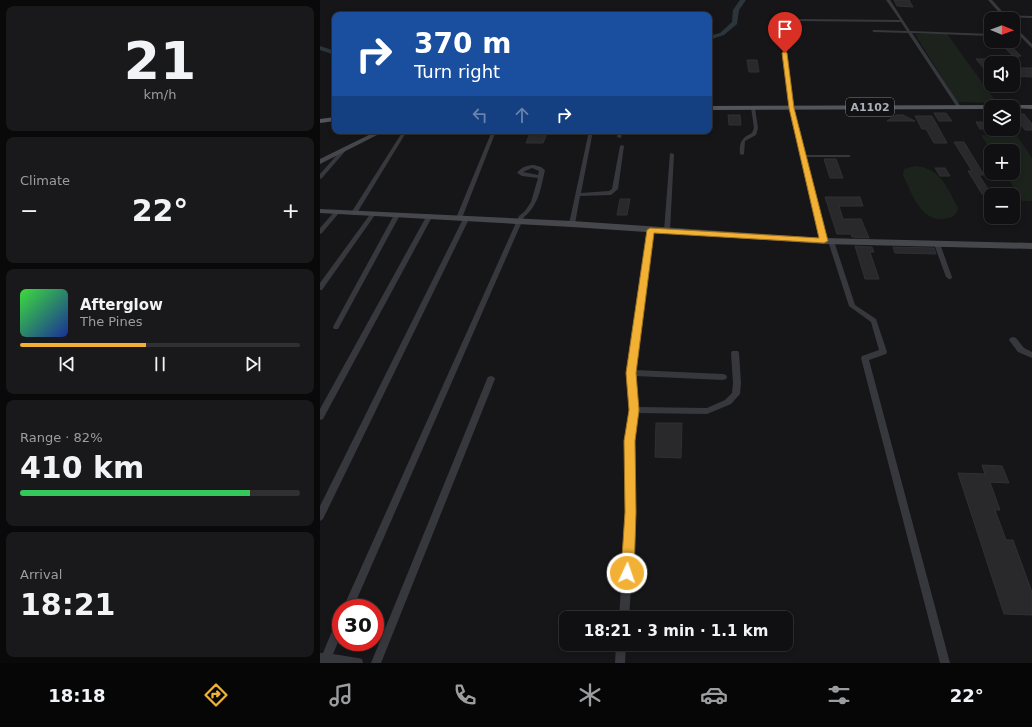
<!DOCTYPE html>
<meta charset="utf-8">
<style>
body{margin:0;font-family:"DejaVu Sans",sans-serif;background:#19191b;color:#f1f3f6;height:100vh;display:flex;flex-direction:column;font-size:15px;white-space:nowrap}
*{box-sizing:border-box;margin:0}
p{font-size:13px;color:#9c9d9f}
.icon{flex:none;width:22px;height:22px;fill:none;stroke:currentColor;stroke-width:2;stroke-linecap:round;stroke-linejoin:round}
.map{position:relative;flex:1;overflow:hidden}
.drawer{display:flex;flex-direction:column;gap:6px;padding:6px;background:#09090a;width:320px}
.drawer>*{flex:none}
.hud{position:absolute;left:12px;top:12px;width:380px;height:122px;border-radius:8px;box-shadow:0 2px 6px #0003,0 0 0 1px #303032;background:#1a4fa0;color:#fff;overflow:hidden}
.needle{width:26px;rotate:91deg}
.controls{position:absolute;left:664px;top:12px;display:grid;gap:8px}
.controls a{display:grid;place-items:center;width:36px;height:36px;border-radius:8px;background:#101012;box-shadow:0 2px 6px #0003,0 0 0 1px #303032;font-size:20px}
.speed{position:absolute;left:12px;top:599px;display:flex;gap:8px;font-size:20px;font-weight:700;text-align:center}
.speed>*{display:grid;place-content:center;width:52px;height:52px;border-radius:50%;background:#101012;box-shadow:0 2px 6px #0003,0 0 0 1px #303032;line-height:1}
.speed .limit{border:6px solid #d22;background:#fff;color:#111}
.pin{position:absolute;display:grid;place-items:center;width:34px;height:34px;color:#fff;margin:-41px -17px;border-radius:50% 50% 50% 0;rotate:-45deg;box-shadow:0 0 4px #0007}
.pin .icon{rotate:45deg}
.me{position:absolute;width:44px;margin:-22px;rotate:3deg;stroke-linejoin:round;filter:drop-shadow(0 0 3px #0008)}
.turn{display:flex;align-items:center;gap:14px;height:84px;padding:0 16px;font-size:18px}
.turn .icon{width:52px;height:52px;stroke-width:2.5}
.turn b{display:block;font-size:28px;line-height:34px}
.lanes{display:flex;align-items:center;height:38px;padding:0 16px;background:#0003;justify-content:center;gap:20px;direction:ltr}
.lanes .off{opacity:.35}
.big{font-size:30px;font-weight:800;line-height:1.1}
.drawer .tile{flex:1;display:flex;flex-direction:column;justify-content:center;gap:6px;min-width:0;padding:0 14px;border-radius:8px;background:#19191b}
.drawer .dial{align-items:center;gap:0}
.dial b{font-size:52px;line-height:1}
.song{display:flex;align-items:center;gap:12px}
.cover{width:48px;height:48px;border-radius:6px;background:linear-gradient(135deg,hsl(120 70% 55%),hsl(230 70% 35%))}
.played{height:4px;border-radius:2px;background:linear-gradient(90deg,#f2b134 45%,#303032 45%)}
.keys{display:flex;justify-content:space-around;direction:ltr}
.heat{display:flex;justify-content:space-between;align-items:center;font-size:22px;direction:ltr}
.charge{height:6px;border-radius:3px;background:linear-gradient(90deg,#34c759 82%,#303032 0)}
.trip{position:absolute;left:239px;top:611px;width:234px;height:40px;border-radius:8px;background:#101012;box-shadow:0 2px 6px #0003,0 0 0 1px #303032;font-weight:800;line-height:40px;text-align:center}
.dock{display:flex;height:64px;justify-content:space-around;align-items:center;background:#060607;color:#9c9d9f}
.dock .icon{width:28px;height:28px}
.dock .current{color:#f2b134}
.dock b{font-size:18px;color:#f1f3f6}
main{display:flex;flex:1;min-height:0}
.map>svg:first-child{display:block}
</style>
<main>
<section class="drawer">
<div class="tile dial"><b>21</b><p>km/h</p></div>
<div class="tile"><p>Climate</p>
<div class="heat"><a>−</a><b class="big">22°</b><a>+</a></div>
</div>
<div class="tile">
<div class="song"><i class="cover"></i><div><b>Afterglow</b><p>The Pines</p></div></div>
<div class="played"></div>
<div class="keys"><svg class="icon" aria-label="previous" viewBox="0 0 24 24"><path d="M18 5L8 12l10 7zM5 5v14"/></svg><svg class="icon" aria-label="pause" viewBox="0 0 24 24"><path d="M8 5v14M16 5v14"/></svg><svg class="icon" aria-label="next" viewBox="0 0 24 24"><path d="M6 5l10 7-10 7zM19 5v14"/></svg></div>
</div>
<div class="tile"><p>Range · 82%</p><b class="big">410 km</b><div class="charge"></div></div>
<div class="tile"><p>Arrival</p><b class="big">18:21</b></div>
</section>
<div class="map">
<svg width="712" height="663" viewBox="0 0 712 663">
<rect width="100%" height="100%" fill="#161618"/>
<g fill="#1c231d">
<polygon points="595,34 627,34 677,103 637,102"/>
<polygon points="661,135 697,136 712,158 712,201 702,201 685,173 693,173 693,151 671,151"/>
<path d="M595 166C621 168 627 188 638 208 637 214 634 217 628 218 601 225 592 193 583 175L584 169Z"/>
</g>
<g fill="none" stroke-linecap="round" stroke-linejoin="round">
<g fill="#2c353c" fill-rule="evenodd">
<polygon points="420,0 426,0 419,10 417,24 404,35 389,40 389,36 400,33 412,22 413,10"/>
<polygon points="0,46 15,51 15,55 0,50"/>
</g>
</g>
<g fill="#29292c" stroke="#303034">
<polygon points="574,0 589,0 593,7 577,6"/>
<polygon points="680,43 688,43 701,56 699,56 696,59"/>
<polygon points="656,59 667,59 671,64 671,77"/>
<polygon points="427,60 437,60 439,72 429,72"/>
<polygon points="693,68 712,68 712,77 693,76"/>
<polygon points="673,85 687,85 692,91 677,91"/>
<polygon points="614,113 626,113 632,121 619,121"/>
<polygon points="693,114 704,114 712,124 712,130 705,130"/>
<polygon points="408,115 420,115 421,125 409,125"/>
<polygon points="576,115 583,115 595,121 567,121"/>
<polygon points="595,116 612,116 627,143 614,143 606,129 602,129"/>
<polygon points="656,122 671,122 671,129 660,129"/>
<polygon points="211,131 228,131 223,143 206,143"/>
<polygon points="634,142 644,142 664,175 659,175 671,194 662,194 648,171 652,171"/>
<polygon points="504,159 516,159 523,178 510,178"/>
<polygon points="615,168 625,168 630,176 620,176"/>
<polygon points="505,197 540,197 543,206 519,206 523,219 541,219 549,238 532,237 531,234 517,234"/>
<polygon points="300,199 310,199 307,215 297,215"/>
<polygon points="535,246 552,247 554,252 550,252 559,279 545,279"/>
<polygon points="573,247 614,248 616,254 575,253"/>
<polygon points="336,423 362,423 361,458 335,457"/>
<polygon points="662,465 682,466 689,483 670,482 680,510 675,510 686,540 693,540 712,592 712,615 684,614 638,473 665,474"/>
</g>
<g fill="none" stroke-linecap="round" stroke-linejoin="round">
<g fill="#37383d" fill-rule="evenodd">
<polygon points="566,0 570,0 590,31 671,34 671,36 592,33 641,107 639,108 637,107 588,33 554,32 552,31 554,30 587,31 581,22 475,21 465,24 467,59 474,108 486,155 529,155 531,156 529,157 486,157 507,241 504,243 501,241 470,108 463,59 461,23 475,19 580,20"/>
<polygon points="685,15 712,16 712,18 684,17"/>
<polygon points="693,35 702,35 704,36 702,37 693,37"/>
<path d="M431 107 435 108 438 128 436 135 425 141 424 154 422 155 420 154C419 143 421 138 432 133L434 128Z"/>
<polygon points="83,131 87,131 37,213 34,215 32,214 31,213"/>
<polygon points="172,131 176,131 142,218 141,219 137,219 136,218"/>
<polygon points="269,131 273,131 261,193 289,191 292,189 300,146 302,145 304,146 298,189 291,195 260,196 255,224 252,226 249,224"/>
<polygon points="298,131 302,131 301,138 297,137"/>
<polygon points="24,147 28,148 2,178 0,179 0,174"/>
<polygon points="350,153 354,154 350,231 347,233 344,231"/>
<path d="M214 165 221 167 225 170C221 187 219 205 204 217L33 608H23L199 216 205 211 211 202 218 178 202 176 197 173C201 167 208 165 214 165ZM212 168 219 171 218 175 203 172Z"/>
<polygon points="17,210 19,211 19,213 2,233 0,234 0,228 15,211"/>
<polygon points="53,212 56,214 55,215 2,290 0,290 0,283 51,213"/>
<polygon points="77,213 80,215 18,329 14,329 13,327 14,325 74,215"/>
<polygon points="109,215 112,217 3,419 0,420 0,409 106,217"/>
<polygon points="146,217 149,219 3,519 0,521 0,506 143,219"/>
<polygon points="330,228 333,230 315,370 403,374 406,375 407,377 406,379 403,380 315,376 318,407 387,408 405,400 412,393 413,383 411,353 412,351 418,351 419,353 421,383 420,394 411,404 387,414 317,413 313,441 316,511 309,618 299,618 306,511 305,441 310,410 307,373 327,230"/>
<polygon points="511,239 514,241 535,305 556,319 567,352 566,354 549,360 630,663 620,663 541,358 542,356 559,350 551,322 529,306 508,241"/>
<polygon points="617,242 620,244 632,277 631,279 629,279 626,277 614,244"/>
<polygon points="693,337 696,338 704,348 712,352 712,358 698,352 689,340 690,338"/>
<polygon points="171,376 174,377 175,379 61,663 51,663 167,379 168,377"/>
<polygon points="21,618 21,635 13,654 38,658 42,659 43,663 0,663 0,653 3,653 17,619"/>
<polygon points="296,644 306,644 305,663 295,663"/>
</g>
<g fill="#37383d" fill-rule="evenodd">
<polygon points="668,0 672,0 689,19 685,19"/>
<polygon points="693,25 712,44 712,48 693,29"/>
</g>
<g fill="#45474d" fill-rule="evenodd">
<polygon points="57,131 65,131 0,164 0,159"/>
<polygon points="0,209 252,221 504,238 712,243 712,249 504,244 252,227 0,213"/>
</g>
<g fill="#53555c" fill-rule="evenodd">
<polygon points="712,105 712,109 671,107 671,109 389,110 389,106"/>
<polygon points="15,117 15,121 0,123 0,119"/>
</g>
</g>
<polygon fill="#f2b134" stroke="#9d7322" points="465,51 467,53 474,108 508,241 504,243 334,233 316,373 319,410 315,441 316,512 314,573 312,578 307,580 303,578 301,573 305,512 304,441 309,410 306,373 327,230 330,228 499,238 469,108 462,53"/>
<g text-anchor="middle" stroke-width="4" stroke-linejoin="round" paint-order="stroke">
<rect fill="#111113" stroke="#7b7e86" stroke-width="1" x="526" y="98" width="48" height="18" rx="3"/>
<g font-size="11" font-weight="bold" fill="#a8adb8">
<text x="550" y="111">A1102</text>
</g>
</g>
</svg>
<div class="controls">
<a><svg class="needle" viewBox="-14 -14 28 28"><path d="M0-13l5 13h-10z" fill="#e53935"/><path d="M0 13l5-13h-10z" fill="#9c9d9f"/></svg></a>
<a><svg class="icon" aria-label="sound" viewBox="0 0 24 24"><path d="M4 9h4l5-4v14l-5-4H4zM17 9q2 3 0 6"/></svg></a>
<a><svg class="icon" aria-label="layers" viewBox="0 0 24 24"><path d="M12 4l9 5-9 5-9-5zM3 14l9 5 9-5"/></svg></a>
<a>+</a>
<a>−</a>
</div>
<div class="speed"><div class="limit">30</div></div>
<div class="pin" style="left:465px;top:53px;background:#d93025"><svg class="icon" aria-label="arrive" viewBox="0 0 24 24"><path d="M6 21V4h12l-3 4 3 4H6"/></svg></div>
<svg class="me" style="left:307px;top:573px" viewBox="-20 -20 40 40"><circle r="17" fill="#f2b134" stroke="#fff" stroke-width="3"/><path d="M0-11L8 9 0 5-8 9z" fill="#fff"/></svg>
<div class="trip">18:21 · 3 min · 1.1 km</div>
<div class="hud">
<div class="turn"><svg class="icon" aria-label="right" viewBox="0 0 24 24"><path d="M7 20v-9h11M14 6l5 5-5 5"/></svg><div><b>370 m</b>Turn right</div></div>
<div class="lanes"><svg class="icon off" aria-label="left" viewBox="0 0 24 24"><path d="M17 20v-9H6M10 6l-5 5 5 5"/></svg><svg class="icon off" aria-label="ahead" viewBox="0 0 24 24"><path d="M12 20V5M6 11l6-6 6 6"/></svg><svg class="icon" aria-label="right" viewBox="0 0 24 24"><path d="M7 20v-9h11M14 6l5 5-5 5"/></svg></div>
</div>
</div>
</main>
<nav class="dock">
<b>18:18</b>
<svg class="icon current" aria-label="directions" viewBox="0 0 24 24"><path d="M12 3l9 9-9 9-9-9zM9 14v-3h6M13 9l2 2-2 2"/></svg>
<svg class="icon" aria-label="music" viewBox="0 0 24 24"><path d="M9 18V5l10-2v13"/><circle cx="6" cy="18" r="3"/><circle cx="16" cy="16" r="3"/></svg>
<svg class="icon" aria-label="phone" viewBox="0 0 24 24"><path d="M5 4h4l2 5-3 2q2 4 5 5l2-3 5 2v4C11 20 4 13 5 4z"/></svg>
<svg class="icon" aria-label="climate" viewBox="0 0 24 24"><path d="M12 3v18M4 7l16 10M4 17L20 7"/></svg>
<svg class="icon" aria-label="car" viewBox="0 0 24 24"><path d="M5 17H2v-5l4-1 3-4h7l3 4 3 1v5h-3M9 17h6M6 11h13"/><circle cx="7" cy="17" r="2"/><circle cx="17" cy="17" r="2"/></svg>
<svg class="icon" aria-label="filters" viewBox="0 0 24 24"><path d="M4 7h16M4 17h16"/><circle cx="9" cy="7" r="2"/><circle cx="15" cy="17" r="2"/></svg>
<b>22°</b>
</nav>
